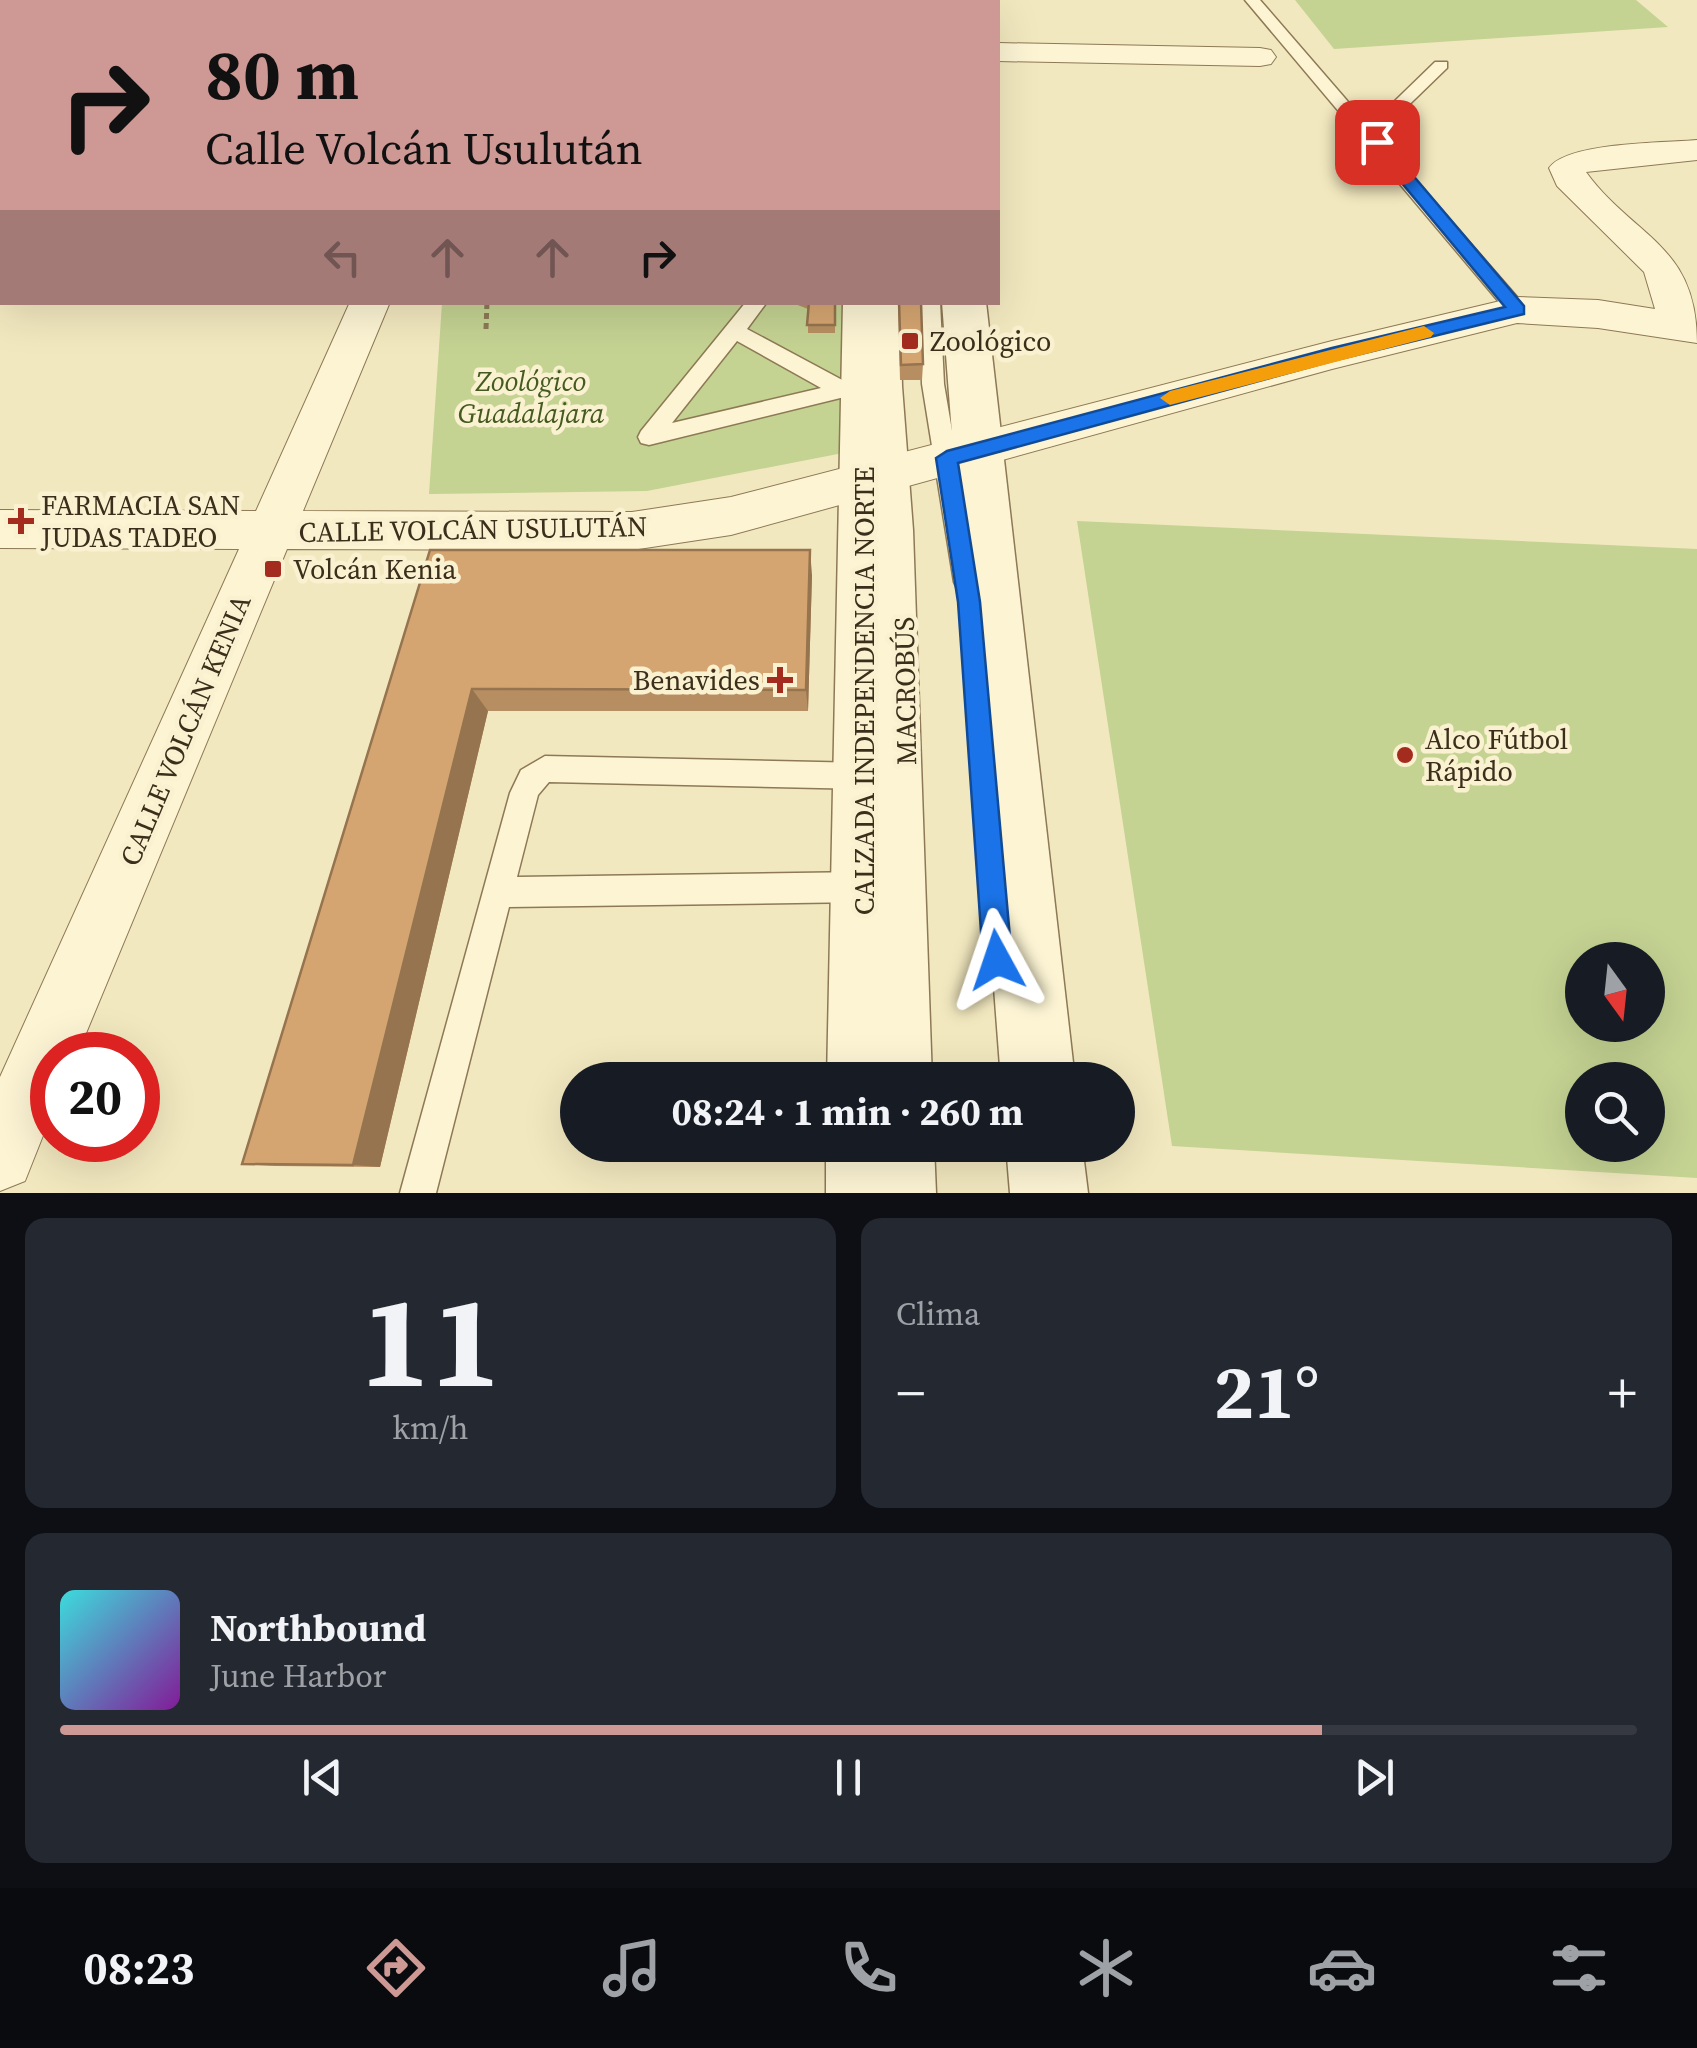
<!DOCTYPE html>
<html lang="es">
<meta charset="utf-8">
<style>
body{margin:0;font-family:"Source Serif 4",serif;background:#242831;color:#f1f3f6;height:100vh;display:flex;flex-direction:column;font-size:38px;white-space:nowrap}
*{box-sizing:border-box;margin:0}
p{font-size:32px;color:#9ea1a6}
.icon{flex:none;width:55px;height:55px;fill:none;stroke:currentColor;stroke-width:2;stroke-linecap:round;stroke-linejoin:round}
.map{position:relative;height:1193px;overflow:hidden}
.details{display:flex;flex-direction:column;gap:25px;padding:25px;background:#0d0f14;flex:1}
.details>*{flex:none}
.banner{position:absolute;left:0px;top:0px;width:1000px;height:305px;box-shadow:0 10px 40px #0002;background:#ce9995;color:#111;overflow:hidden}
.needle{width:65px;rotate:165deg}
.controls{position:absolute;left:1565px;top:942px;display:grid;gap:20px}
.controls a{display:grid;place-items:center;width:100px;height:100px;border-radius:50%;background:#171b24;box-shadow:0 10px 40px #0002;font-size:50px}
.speed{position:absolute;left:30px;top:1032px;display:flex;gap:20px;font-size:50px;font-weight:700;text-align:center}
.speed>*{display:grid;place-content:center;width:130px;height:130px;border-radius:50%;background:#171b24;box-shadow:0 10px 40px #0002;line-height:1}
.speed .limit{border:15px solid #d22;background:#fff;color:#111}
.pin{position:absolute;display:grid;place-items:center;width:85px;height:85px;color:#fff;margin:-42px;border-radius:20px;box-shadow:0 5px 15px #0006}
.me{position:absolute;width:110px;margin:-55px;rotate:355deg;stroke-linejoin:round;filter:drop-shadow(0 0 8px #0008)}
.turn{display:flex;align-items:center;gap:35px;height:210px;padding:0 40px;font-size:45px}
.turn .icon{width:130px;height:130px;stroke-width:2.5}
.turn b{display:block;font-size:70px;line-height:85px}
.lanes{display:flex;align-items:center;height:95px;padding:0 40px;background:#0003;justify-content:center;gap:50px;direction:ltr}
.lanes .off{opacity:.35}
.big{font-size:75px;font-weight:700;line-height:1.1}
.details .tile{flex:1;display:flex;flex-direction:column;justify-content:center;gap:15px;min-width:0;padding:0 35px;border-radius:20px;background:#242831}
.details .dial{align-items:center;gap:0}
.dial b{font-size:130px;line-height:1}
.song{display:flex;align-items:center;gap:30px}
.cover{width:120px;height:120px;border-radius:15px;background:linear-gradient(135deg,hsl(180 70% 55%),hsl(290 70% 35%))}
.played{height:10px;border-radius:5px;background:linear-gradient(90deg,#ce9995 80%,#363941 80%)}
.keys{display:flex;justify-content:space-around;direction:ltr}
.heat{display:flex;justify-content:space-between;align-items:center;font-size:55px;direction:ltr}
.details .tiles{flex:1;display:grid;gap:25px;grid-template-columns:1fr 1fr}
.tile:last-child{grid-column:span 2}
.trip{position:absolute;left:560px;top:1062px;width:575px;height:100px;border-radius:50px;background:#171b24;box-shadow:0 10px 40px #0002;font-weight:700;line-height:100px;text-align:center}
.tabs{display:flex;height:160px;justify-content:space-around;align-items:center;background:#090b0e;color:#9ea1a6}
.tabs .icon{width:70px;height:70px}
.tabs .active{color:#ce9995}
.tabs b{font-size:45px;color:#f1f3f6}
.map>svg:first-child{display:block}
</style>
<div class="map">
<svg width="1697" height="1193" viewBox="0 0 1697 1193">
<rect width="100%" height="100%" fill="#f2e8bf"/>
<g fill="#c4d292" fill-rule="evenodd">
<polygon points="0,0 400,0 2,2 0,291"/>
<polygon points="1295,0 1636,0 1668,27 1334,49"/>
<polygon points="442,303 844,303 843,453 647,491 429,494"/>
<path d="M1077 521 1697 549V1178L1172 1146ZM1582 960H1648V1025H1582ZM1648 1080V1145H1582V1080Z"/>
</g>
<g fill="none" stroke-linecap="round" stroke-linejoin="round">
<defs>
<g id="service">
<rect x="887" y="0" width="14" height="2"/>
<polygon points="1245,0 1260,0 1369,126 1435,62 1447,62 1447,68 1384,129 1384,144 1524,305 1524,315 1510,315"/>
<path d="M746 302H767L747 329 846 382 873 380 876 385 873 390 649 445 641 443 638 437 641 431ZM737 341 821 388 672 423Z"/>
<polygon points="880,302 900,302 902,386 913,530 932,1080 898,1080 889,530 880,386"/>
<polygon points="920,302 940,302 944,384 978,582 975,589 966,592 957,589 954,582 922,384"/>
<polygon points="545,756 865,763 875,767 879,776 875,785 865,789 549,782 538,795 517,877 863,872 874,876 878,887 874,898 863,902 509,907 436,1193 400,1193 510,793 521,770"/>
<polygon points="900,1145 934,1145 936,1193 900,1193"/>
</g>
<rect id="pedestrian" x="0" y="166" width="2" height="16"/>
<g id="minor">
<polygon points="998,43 1260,48 1271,50 1276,57 1271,64 1260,66 998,61"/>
<path d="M1697 140V160L1586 172C1634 238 1697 244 1697 343L1598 328 1517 323 1332 369 731 535 632 550 287 549 77 1055H52V1113L25 1181 0 1191V1077L239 549 0 548V510L256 511 350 302H390L303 511 632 512 731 497 1332 341 1517 297 1598 300 1655 309 1644 272 1557 186 1549 168C1567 142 1664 143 1697 140Z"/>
</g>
<g id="tertiary">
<rect x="853" y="0" width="32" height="2"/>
<rect x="925" y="0" width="32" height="2"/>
<polygon points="843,302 887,302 901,1080 827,1080"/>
<polygon points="942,302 986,302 1075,1080 1001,1080"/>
<polygon points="826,1145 902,1145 904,1193 826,1193"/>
<polygon points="1006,1145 1082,1145 1088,1193 1010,1193"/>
</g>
</defs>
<use href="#service" stroke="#8d7955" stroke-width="3"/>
<use href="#pedestrian" stroke="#8d7955" stroke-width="2"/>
<use href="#minor" stroke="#8d7955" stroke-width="2"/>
<use href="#tertiary" stroke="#8d7955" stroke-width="3"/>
<polyline stroke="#8d7955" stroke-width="4" stroke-dasharray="5 4" stroke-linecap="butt" points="132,0 140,2"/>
<polyline stroke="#8d7955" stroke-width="5" stroke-dasharray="6 4" stroke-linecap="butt" points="486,329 487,302"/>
<use href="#service" fill="#fcf4d3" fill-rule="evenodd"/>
<use href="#pedestrian" fill="#fcf4d3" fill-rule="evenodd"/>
<use href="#minor" fill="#fcf4d3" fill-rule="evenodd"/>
<use href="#tertiary" fill="#fcf4d3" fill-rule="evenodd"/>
</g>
<g fill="#b78e61">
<rect x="0" y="77" width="2" height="71"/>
<polygon points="790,302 835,303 835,333 808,333 808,309"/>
<polygon points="898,302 921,302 923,364 922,380 900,380"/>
<polygon points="430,550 812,575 808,711 488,711 380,1167 275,1166 242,1164"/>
</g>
<g fill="#95744f">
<polygon points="810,550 812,575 808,711 806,690"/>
<polygon points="472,689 488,711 380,1167 353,1165"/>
</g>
<g fill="#d5a571" stroke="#95744f" stroke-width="2.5">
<rect x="0" y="77" width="2" height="48"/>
<polygon points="809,302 835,303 835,325 807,325"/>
<polygon points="899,302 921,302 923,364 901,365"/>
<polygon points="430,550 810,550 806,690 472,689 353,1165 242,1164"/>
</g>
<polygon fill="#1a73e8" stroke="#114b97" stroke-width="2.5" points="1371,139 1382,139 1524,306 1524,314 1332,361 958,463 980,602 1012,960 1007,971 997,975 987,971 983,960 958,602 936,458 947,451 1332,348 1505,307 1371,146"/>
<polygon fill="#f59e0b" points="1424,326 1434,333 1431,337 1170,405 1160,398 1170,391"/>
<g fill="#a32c1f" stroke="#f9f1d0" stroke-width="4">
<rect x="900" y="331" width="20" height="20" rx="5"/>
<path d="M16 506h10v10h10v10h-10v10h-10v-10h-10v-10h10z"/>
<rect x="263" y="559" width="20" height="20" rx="5"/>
<path d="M775 665h10v10h10v10h-10v10h-10v-10h-10v-10h10z"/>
<circle cx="1405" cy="755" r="10"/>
</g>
<g text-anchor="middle" stroke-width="9" stroke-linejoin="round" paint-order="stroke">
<g font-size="28" fill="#3b2e1b" stroke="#f9f1d0" text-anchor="start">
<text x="930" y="351">Zoológico</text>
<text x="41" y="515">FARMACIA SAN<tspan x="41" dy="32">JUDAS TADEO</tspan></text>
<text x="293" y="579">Volcán Kenia</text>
<text x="760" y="690" text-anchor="end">Benavides</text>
<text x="1425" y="749">Alco Fútbol<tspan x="1425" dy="32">Rápido</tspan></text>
</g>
<g font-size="28" font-style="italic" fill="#455a20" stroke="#f9f1d0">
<text x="531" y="391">Zoológico<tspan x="531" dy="32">Guadalajara</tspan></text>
</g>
<g font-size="28" fill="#3b2e1b" stroke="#f9f1d0">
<text transform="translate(473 529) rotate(-1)" y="10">CALLE VOLCÁN USULUTÁN</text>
<text transform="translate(864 691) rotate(-90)" y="10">CALZADA INDEPENDENCIA NORTE</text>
<text transform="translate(905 691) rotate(-91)" y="10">MACROBÚS</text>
<text transform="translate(185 730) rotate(-67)" y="10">CALLE VOLCÁN KENIA</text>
</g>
</g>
</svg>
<div class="controls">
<a><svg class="needle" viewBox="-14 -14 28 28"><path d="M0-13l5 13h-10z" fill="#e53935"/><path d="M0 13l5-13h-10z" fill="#9ea1a6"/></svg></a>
<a><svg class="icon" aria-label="search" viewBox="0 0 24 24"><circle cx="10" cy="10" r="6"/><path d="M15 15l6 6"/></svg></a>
</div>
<div class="speed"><div class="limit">20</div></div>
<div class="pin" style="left:1377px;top:142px;background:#d93025"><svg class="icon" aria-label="arrive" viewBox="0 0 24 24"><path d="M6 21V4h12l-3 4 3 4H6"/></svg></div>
<svg class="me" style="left:997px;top:960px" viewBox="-20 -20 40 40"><path d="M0-17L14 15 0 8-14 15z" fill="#1a73e8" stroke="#fff" stroke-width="4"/></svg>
<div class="trip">08:24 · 1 min · 260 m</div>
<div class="banner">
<div class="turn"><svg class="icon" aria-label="right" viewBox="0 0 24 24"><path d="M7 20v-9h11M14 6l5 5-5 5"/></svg><div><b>80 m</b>Calle Volcán Usulután</div></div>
<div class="lanes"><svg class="icon off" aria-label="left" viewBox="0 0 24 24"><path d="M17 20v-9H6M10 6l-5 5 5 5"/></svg><svg class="icon off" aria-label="ahead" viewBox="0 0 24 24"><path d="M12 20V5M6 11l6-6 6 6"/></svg><svg class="icon off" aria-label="ahead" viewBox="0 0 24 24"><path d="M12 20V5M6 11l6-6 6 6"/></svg><svg class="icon" aria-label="right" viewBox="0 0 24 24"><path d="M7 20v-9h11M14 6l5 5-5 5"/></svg></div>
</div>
</div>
<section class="details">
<div class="tiles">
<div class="tile dial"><b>11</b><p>km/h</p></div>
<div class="tile"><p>Clima</p>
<div class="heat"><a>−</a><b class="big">21°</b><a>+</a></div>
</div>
<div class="tile">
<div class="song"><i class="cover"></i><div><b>Northbound</b><p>June Harbor</p></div></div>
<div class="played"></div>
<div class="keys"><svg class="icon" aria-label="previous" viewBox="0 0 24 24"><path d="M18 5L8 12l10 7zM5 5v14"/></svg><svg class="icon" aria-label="pause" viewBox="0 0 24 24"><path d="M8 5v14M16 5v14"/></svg><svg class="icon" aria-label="next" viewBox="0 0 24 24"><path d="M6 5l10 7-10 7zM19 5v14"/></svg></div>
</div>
</div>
</section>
<nav class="tabs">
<b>08:23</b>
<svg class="icon active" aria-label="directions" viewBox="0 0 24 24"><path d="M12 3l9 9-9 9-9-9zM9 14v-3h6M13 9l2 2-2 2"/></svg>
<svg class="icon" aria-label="music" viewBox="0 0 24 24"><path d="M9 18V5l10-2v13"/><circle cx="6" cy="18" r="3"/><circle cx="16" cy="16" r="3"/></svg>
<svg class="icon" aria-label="phone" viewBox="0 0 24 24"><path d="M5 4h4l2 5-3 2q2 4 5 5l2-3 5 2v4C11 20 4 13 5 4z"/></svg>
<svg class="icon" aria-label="climate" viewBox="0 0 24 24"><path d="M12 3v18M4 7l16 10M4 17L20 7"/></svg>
<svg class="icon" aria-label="car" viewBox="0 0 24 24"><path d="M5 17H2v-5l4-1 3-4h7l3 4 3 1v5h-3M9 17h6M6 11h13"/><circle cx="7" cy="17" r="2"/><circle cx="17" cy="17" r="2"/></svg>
<svg class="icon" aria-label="filters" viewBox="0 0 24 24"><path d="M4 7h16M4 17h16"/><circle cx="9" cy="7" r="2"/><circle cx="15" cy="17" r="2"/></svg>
</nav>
